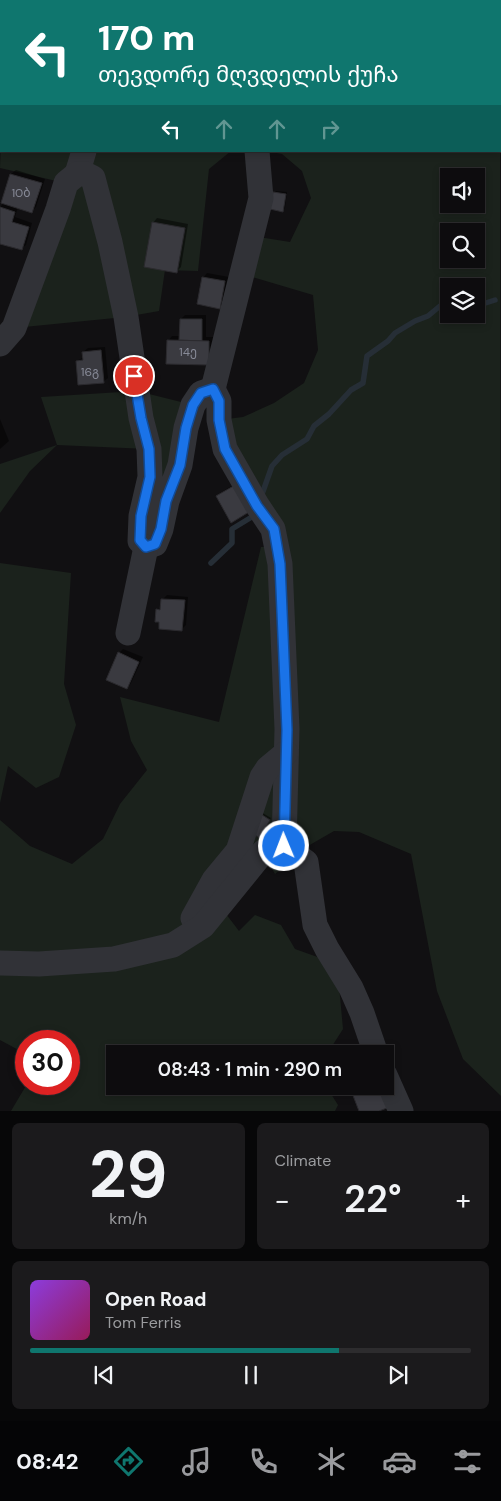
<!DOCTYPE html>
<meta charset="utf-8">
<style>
body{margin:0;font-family:"DM Sans","Noto Sans Georgian",sans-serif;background:#1b1a1c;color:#f1f3f6;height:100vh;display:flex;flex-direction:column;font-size:19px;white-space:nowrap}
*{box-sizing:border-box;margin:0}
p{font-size:16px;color:#9a9b9e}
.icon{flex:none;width:28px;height:28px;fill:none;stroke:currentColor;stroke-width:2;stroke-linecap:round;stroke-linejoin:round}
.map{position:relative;height:1111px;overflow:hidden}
.sheet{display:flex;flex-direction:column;gap:12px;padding:12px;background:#070708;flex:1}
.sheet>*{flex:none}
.hud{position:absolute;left:0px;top:0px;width:501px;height:152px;box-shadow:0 2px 8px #0003,0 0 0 1px #2d2c2e;background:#0f766e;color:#fff;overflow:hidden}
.buttons{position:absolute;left:440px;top:168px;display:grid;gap:10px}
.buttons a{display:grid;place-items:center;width:45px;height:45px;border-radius:0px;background:#0d0c0e;box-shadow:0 2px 8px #0003,0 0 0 1px #2d2c2e;font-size:25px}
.speed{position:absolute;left:15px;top:1030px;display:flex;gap:10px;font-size:25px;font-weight:700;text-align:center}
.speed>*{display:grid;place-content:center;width:65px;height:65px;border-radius:50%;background:#0d0c0e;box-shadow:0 2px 8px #0003,0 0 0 1px #2d2c2e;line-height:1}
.speed .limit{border:8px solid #d22;background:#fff;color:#111}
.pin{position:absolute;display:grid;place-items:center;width:42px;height:42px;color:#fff;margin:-21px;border:2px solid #fff;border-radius:50%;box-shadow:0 1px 5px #0007}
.me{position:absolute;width:55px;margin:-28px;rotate:359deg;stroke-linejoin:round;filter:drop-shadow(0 0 4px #0008)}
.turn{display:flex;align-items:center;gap:18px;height:105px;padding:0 15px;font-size:22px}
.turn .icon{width:65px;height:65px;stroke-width:2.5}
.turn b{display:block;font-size:35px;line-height:42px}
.lanes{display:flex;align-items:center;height:48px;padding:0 15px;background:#0003;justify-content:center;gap:25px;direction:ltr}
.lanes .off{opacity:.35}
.big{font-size:38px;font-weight:600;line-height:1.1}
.sheet .card{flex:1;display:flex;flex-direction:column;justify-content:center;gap:8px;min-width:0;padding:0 18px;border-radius:8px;background:#1b1a1c}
.sheet .dial{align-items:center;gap:0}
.dial b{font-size:65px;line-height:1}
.song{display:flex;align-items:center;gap:15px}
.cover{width:60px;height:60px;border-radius:8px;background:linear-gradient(135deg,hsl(270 70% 55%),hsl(330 70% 35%))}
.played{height:5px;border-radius:2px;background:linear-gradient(90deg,#0f766e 70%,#2d2c2e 70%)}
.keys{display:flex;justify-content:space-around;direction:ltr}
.heat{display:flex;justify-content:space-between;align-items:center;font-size:28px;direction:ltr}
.sheet .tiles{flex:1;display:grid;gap:12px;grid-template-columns:1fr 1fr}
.card:last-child{grid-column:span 2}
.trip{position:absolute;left:106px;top:1045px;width:288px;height:50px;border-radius:0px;background:#0d0c0e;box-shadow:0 2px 8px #0003,0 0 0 1px #2d2c2e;font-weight:600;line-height:50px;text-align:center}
.menu{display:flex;height:80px;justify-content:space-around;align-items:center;background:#050506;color:#9a9b9e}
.menu .icon{width:35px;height:35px}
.menu .on{color:#0f766e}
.menu b{font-size:22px;color:#f1f3f6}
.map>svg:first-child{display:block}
</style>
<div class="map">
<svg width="501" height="1111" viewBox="0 0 501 1111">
<rect width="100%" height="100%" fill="#111012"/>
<g fill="#1b221c" fill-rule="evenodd">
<path d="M500 13 501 1096 463 1059 437 991 411 854 359 832 334 831 308 846 275 874 268 862 226 914 239 931 255 915 281 925 295 949 337 964 343 1029 327 1054H115V1086H326L338 1105 335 1111H11L27 1084H69V1041H26V1054L0 1040V820L30 846 72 864 103 839 120 804 147 770 131 741 120 697 219 722 261 547H276L219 420 243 417 274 403 304 383 318 350 313 295 242 274 252 236 290 242 311 198 302 171 282 154 265 151H500ZM449 176H476V204H449ZM449 231H476V259H449ZM449 286H476V314H449Z"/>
<polygon points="1,139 1,151 231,151 209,169 198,271 165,270 159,311 125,317 14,328 65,183 0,168"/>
<polygon points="137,391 193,405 167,501 148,449 57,445 30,471 0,513 0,464 57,445 41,397"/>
<polygon points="0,563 71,573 64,684 76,725 59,777 36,788 8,766 0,803"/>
</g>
<g fill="#0007">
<polygon points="16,170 45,179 36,207 32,211 18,207 15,217 32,223 26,245 21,249 0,243 0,207 4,203 2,202 11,174"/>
<polygon points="276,191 287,192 285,208 283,210 274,193"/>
<polygon points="157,218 188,224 181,267 177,271 153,223"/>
<polygon points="207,273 229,277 224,303 220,307 203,278"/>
<polygon points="185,315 206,315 206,337 213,337 213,359 168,341 172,336 180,336 181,319"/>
<polygon points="105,347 108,378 103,382 77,361 84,357 83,352 88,348"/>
<polygon points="0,419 9,441 0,449"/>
<polygon points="241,480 232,521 217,496 222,492"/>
<polygon points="167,595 188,597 186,625 182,629 158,610 162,606 163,599"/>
<polygon points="123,649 143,657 131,683 127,688 119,653"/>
<polygon points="261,812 271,818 262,834"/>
<polygon points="365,1086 384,1086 375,1111 360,1111 354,1093 358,1089"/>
</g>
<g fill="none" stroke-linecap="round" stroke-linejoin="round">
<g stroke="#262e36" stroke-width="5.5">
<polyline points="476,306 495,300"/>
<polyline points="261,497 272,466 282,455 307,439 314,426 329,414 351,390 363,383 367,356 388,341 395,333 415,321 428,316 440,306 449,305"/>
<polyline points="211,563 232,543 232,529 255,515"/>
</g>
</g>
<g fill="#3a3a40" stroke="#2b2a2e">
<polygon points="10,174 42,183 32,213 1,203"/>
<polygon points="273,192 286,194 283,212 270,209"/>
<polygon points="0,207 15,212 12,222 29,227 22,250 0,244"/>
<polygon points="152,222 185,228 177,273 144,267"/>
<polygon points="202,277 225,281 220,309 197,304"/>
<polygon points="180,319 202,319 202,341 179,340"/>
<polygon points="167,340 209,341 209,365 166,364"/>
<polygon points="101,350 104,383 78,385 76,361 83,360 82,352"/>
<polygon points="237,484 252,510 231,523 216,496"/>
<polygon points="161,599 185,600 182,631 159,629 159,622 155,622 156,609 160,610"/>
<polygon points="118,652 139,662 127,689 106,680"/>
<polygon points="259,813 270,820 260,838 248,831"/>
<polygon points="371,1086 379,1086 387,1108 379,1111 359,1111 352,1093"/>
</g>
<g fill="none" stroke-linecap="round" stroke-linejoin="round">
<g stroke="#313237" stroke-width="25">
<polyline points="195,1 196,0"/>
<polyline points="77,174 84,151"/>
<polyline points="0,344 14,328 58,209 66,183 77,174 85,174 93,178 110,242 126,317 141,418 149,449 150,477 141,516 140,541 146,547 155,544 161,529 167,501 180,465 186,428 193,405 201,393 213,389 219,401 219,420 225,449 257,505 273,529 280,564 287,729 284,846"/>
<polyline points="213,389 261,198 257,151"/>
<polyline points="128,633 146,547"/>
<polyline points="284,846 306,862 315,925 327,949 351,988 362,1013 376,1054"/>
<polyline points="193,918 214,880 238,851 262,777 268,768 286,753"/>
<polyline points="0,963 39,964 114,959 173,945 203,926 263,852 284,846"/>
<polyline points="385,1075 401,1111"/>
</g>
</g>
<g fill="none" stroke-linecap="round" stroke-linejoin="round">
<defs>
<polyline id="route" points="134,376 141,418 149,449 150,477 141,516 140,540 146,547 155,544 161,529 166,501 180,465 186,428 193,405 201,393 213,389 219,401 219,420 225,449 257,506 274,529 280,564 287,730 284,846"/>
</defs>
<use href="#route" stroke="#114b97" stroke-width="12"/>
<use href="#route" stroke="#1a73e8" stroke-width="9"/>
</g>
<g text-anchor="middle" stroke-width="5" stroke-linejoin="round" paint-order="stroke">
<g font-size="12" fill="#878a97">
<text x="21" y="197">10ბ</text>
<text x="188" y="356">14ე</text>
<text x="90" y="376">16გ</text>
</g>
</g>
</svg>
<div class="buttons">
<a><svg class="icon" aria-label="sound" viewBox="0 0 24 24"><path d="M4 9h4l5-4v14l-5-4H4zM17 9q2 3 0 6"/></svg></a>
<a><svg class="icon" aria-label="search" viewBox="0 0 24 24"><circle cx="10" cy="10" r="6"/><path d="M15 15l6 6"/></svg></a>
<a><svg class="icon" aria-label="layers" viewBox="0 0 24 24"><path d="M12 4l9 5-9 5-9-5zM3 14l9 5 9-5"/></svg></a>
</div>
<div class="speed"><div class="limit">30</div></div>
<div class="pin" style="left:134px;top:376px;background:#d93025"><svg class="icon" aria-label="arrive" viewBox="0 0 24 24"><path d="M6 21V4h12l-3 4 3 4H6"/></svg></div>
<svg class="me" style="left:284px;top:846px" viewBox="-20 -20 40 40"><circle r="17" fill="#1a73e8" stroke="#fff" stroke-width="3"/><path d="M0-11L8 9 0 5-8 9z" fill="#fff"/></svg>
<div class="trip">08:43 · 1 min · 290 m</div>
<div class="hud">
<div class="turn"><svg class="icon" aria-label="left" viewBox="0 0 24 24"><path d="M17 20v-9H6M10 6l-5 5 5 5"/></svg><div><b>170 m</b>თევდორე მღვდელის ქუჩა</div></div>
<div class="lanes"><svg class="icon" aria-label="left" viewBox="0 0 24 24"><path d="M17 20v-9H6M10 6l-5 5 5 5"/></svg><svg class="icon off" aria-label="ahead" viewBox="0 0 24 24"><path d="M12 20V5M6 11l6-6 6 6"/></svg><svg class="icon off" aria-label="ahead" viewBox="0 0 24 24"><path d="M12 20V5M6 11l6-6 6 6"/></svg><svg class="icon off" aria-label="right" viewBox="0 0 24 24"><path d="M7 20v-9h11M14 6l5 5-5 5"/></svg></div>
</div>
</div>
<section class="sheet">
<div class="tiles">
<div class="card dial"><b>29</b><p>km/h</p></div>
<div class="card"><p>Climate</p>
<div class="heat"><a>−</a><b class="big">22°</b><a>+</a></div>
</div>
<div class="card">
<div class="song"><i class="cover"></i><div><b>Open Road</b><p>Tom Ferris</p></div></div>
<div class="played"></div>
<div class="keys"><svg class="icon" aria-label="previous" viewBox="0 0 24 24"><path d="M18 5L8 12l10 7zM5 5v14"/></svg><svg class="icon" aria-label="pause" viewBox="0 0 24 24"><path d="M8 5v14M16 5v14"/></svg><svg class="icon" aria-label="next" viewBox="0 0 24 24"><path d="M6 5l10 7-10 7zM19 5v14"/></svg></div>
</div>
</div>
</section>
<nav class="menu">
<b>08:42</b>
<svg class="icon on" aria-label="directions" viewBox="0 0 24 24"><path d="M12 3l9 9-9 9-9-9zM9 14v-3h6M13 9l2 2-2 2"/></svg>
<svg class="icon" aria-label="music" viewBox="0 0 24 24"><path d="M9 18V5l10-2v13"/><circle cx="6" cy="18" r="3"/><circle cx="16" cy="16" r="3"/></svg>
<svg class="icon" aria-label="phone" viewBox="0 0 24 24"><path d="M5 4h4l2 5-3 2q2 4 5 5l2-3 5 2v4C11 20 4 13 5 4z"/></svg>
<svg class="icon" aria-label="climate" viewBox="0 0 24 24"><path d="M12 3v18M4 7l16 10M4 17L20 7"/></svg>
<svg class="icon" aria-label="car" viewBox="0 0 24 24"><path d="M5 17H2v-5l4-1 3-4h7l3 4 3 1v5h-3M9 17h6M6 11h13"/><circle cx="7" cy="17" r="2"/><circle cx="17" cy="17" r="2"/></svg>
<svg class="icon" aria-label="filters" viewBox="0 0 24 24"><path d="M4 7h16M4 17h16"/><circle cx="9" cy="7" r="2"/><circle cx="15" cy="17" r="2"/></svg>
</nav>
